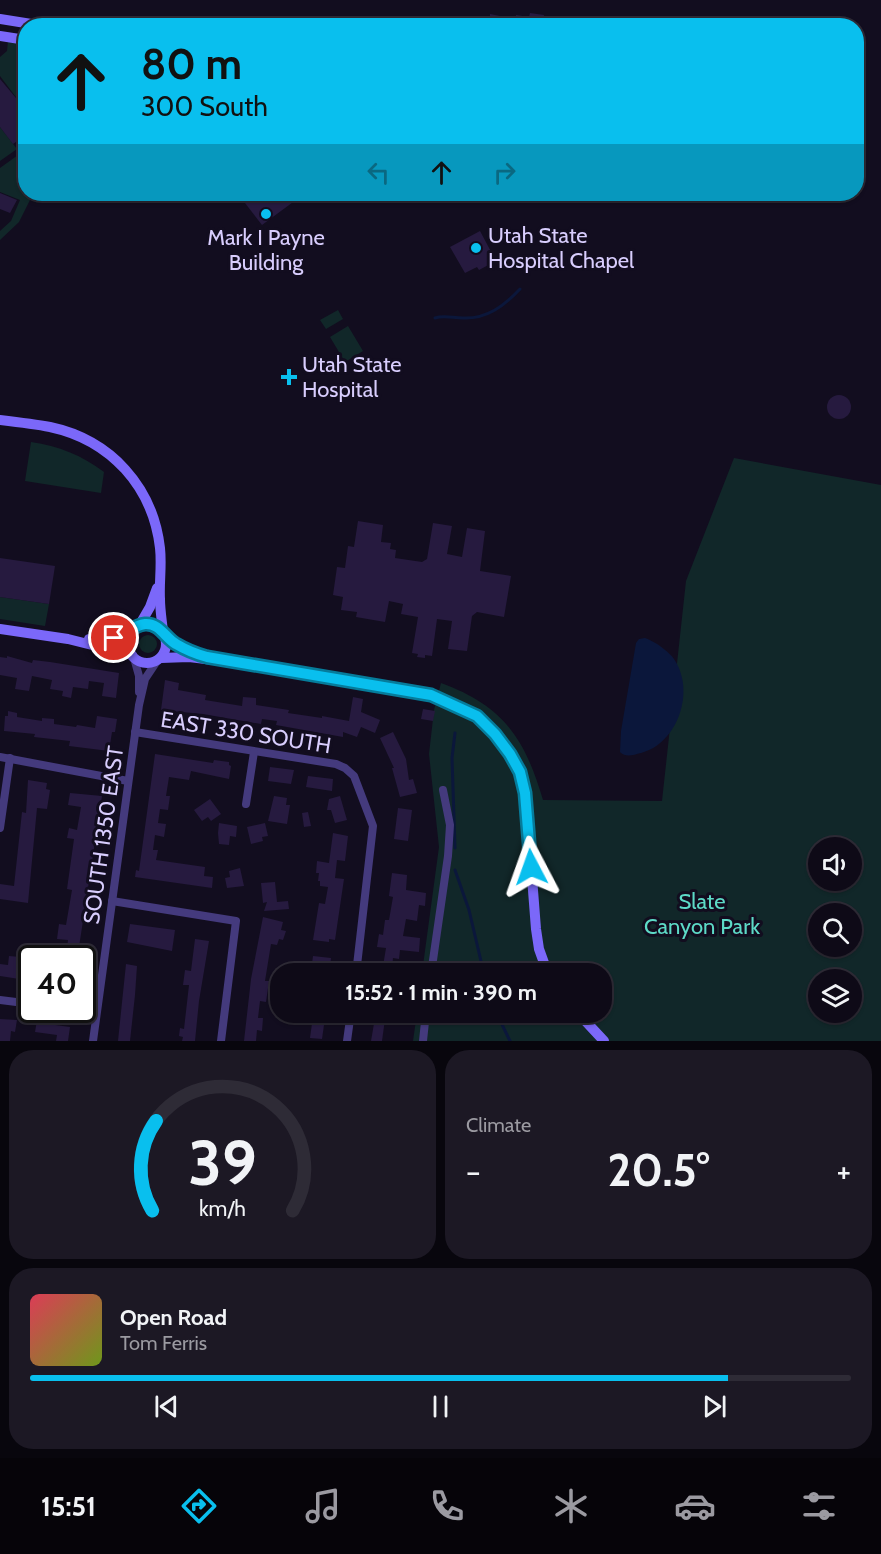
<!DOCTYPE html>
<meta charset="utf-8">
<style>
body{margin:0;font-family:Cabin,sans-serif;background:#1c1824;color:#f1f3f6;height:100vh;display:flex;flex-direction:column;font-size:22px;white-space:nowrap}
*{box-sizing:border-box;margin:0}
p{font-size:20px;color:#9b9aa1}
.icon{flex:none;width:33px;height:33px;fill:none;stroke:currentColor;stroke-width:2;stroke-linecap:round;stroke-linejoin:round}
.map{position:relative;height:1041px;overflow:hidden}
.sheet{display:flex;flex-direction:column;gap:9px;padding:9px;background:#08060d;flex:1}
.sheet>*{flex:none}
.hud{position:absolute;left:18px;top:18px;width:846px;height:183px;border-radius:24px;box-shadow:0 2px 4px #0004,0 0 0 2px #2e2b36;background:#09bfee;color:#111;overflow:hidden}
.fabs{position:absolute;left:808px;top:837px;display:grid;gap:12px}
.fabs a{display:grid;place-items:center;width:54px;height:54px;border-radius:50%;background:#0e0a17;box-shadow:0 2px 4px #0004,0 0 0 2px #2e2b36;font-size:30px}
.speed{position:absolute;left:18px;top:945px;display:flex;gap:12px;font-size:30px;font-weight:700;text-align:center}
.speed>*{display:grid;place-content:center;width:78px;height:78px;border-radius:50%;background:#0e0a17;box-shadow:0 2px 4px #0004,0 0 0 2px #2e2b36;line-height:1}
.speed .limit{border:3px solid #111;border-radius:9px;background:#fff;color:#111}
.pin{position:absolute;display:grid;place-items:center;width:51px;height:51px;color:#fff;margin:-26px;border:3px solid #fff;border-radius:50%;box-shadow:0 2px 6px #0007}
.me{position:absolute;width:66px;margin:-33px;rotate:356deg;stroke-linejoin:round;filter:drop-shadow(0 0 4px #0008)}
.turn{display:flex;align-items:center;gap:21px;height:126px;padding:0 24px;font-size:27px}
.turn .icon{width:78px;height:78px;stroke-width:2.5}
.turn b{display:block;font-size:42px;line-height:51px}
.lanes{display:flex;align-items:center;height:57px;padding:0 24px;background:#0003;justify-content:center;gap:30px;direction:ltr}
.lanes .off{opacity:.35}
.big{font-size:45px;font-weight:700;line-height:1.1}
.sheet .widget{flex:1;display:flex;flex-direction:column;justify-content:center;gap:9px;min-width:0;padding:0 21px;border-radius:24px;background:#1c1824}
.sheet .dial{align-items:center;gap:0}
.dial svg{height:156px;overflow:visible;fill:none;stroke:#2e2b36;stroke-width:7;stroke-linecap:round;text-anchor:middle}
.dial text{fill:#f1f3f6;stroke:none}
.song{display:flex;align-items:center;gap:18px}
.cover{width:72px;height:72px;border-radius:9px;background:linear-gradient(135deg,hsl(350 70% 55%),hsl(80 70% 35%))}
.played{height:6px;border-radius:3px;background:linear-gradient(90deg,#09bfee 85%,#2e2b36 85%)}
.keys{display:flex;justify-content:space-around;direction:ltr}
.heat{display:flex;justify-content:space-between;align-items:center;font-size:33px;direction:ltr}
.sheet .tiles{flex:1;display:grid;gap:9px;grid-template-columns:1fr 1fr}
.widget:last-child{grid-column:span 2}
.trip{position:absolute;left:270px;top:963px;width:342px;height:60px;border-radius:24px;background:#0e0a17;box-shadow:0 2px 4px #0004,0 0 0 2px #2e2b36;font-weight:700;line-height:60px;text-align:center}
.menu{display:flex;height:96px;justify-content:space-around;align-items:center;background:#060409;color:#9b9aa1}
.menu .icon{width:42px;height:42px}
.menu .current{color:#09bfee}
.menu b{font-size:27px;color:#f1f3f6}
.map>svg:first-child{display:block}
</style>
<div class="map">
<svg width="881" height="1041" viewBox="0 0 881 1041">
<rect width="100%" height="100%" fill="#120d1f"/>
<g fill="#112729" fill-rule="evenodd">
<polygon points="8,41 25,44 25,109 0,76 0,57 7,51"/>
<polygon points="0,127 17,149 0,161"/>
<polygon points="25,150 22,161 25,164 26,194 33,194 19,222 0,240 0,231 11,221 20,200 0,192 0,168"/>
<polygon points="338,310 343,319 326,329 320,320"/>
<polygon points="348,326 363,351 345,362 330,337"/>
<path d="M31 442C59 446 81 455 104 472L101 493 25 481Z"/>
<path d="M734 458 881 485V1041H413L417 1013 602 1012V974L422 973 439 847 429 754 434 710 441 683C504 706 525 739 543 800L662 801 686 581ZM819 848H852V880H819ZM819 914H852V946H819ZM819 980H852V1012H819Z"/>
<polygon points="0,597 49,604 45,626 0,619"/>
<circle cx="148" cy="644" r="9"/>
</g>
<path fill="#0b173b" d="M645 638C656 642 672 653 677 664 694 696 676 744 641 753 633 755 626 758 620 752L621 731 636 643 639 639Z"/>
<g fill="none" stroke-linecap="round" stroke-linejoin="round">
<g stroke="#0b173b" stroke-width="3">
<path d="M435 318C444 315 453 318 463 318 487 319 504 306 520 289"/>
<polyline points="455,848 452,758 455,733"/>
<polyline points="455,870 469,910 484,974"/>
<polyline points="496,1012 510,1041"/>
</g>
</g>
<g fill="#261a3f">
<polygon points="530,13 544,15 543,26 515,26 516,15 529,17"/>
<polygon points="490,14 500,16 507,26 481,26 482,17 490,18"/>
<polygon points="0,79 26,110 26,135 13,144 0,127"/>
<polygon points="0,193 17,200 10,213 0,209"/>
<polygon points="238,194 304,194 262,225"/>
<polygon points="480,231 496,261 479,270 477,267 465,273 450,247"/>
<circle cx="839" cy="407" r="12"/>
<polygon points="358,521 383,525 381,542 391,543 390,549 396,550 395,558 422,562 427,559 433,523 452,526 447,554 462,557 467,528 485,531 480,571 511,576 504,617 477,612 472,616 467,651 448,649 452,621 437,619 432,656 425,655 425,658 417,657 418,654 412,653 418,617 401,614 403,604 389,601 385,622 356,617 357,612 341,610 343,597 333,595 337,567 345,568 348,546 354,547"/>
<polygon points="0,558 55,566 49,604 0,597"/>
<polygon points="7,656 32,663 33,660 50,662 119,673 116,698 102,696 104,683 89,681 88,689 73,687 71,698 62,696 63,691 50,689 52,680 32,676 29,691 15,689 17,678 0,675 0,657 7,658"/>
<polygon points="165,680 179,683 178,690 206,695 205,700 242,706 243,697 256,698 256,705 289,710 288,713 322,718 322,716 349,721 353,697 363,699 361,712 380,720 375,733 361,727 357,737 343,732 343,737 276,725 277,721 262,719 261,724 203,714 161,710"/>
<polygon points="423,709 435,711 433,721 421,719"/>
<polygon points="8,711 17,713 17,717 42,721 42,718 54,719 54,724 76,727 77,725 95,728 97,716 117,719 115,732 112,732 109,751 69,746 70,741 34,737 35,734 4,731 5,716 8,716"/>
<polygon points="393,732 406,759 409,780 413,779 417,793 400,797 392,768 394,768 380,738"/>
<polygon points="155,754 213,763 214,760 229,762 229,765 231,766 229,779 191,771 189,780 169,777 166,796 170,796 168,810 160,809 158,823 166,824 164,837 155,835 153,850 158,850 156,860 205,867 204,876 213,877 212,888 135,877 136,870 139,871"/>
<polygon points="270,767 294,770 291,784 268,781"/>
<polygon points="308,776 333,779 332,791 306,787"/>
<polygon points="28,780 47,783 46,789 50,790 47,809 37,808 28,903 0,899 0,884 14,886 22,812 26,813"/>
<polygon points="70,793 102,796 79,947 76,947 74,958 66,958 68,940 57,939 59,924 66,925 72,890 67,889 74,839 67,838 69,828 77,830 81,807 68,805"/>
<polygon points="274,796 287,798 286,805 290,805 287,824 268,821"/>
<polygon points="340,796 347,820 335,823 331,810 327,810 329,799"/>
<polygon points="210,799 221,814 211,821 208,817 202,821 194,810"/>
<polygon points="398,808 412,810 408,841 394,839"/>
<polygon points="308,812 311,826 304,827 302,813"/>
<polygon points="219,823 237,826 236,837 230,836 229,845 219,844 218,833"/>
<polygon points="265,823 268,836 262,837 263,841 251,844 247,827"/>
<polygon points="333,833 348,836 345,861 337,860 335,878 344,879 335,940 329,939 329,942 313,940 319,903 325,904 328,887 320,886 320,881 318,881 319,873 316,873 317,861 329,863"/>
<polygon points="240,868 244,886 227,888 225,878 230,877 229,871"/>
<polygon points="392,873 407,875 406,890 426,893 425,906 419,905 417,921 406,919 403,936 420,938 419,952 400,950 399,959 393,958 392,968 401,969 401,974 378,974 379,966 383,966 386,948 377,947 379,934 383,935 385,920 389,920 393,897 389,896"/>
<polygon points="275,882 277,902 288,901 289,909 264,911 267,902 263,903 261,883"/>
<polygon points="263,917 283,922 281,930 286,931 283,940 279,939 277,945 271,944 265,981 269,981 266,1002 260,1001 258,1018 263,1018 262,1031 257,1030 256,1041 244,1041 251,979"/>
<polygon points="130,924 175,930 172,951 127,942"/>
<polygon points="195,939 209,941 199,1001 195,1041 182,1041 183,1037 179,1036 180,1028 184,1029 189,985 183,985 185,970 191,971"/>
<polygon points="9,956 32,958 32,981 0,976 0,964 8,965"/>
<polygon points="313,956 331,958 329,974 315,974 315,971 311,971"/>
<polygon points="126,964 137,966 135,995 130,1041 118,1041"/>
<polygon points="376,1012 386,1012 382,1041 371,1041"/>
<polygon points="313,1016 325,1018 322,1039 310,1038"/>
<polygon points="0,1019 17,1020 15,1032 11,1031 10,1041 0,1041"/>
<polygon points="37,1020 49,1021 48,1024 70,1027 68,1041 56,1041 57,1035 35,1032"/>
</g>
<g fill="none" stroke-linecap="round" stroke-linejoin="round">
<g stroke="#443a7d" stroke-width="8">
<polyline points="134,658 139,676 139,692"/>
<polyline points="135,732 336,764 345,768 354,776 373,826 356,974"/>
<polyline points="0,757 128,781"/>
<polyline points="246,804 254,752"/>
<polyline points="0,828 10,758"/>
<polyline points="112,901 236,921 221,1041"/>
<polyline points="431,974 448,856 450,825 443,790"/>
<polyline points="0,1000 32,1004"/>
<polyline points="82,1009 96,1011"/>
<polyline points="93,1041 139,705 145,679 157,661"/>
<polyline points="347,1041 351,1012"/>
<polyline points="423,1041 426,1012"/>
</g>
<g stroke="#7b68f9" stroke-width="10">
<polyline points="0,19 44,26"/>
<polyline points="0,36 26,40"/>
<path d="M0 420C17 422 34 424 50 427 111 440 153 487 160 548 162 566 159 582 160 599 160 610 162 621 163 632"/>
<circle cx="147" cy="644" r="19"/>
<polyline points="139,626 150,607 157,588"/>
<polyline points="0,629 68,639 132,655"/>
<polyline points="166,637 183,648 198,655"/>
<polyline points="89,639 114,638 134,629"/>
<polyline points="161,658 189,657 222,661 431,695 477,716 495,734 510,754 520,772 527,813 536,929 539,949 548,974"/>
<polyline points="577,1012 604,1041"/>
</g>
</g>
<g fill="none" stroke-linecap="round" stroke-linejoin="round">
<defs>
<path id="route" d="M114 638C124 634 135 625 145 624 160 623 165 638 176 644 186 650 196 654 207 657L431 695 477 716 495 734 510 754 520 772 525 793 531 867"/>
</defs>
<use href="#route" stroke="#067c9b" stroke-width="15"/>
<use href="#route" stroke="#09bfee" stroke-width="10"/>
</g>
<g fill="#09bfee" stroke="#120d1f" stroke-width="2">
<circle cx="266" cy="214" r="6"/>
<circle cx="476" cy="248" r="6"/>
<path d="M286 368h6v6h6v6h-6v6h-6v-6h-6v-6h6z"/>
</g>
<g text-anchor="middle" stroke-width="6" stroke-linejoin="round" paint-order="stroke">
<g font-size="22" fill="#d8cdfd" stroke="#120d1f" text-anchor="start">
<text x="488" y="243">Utah State<tspan x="488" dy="25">Hospital Chapel</tspan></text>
<text x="266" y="245" text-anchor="middle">Mark I Payne<tspan x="266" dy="25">Building</tspan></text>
<text x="302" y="372">Utah State<tspan x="302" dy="25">Hospital</tspan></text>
</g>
<g font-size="22" fill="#d8cdfd" stroke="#120d1f">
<text transform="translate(246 732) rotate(9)" y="8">EAST 330 SOUTH</text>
<text transform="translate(103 835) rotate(-82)" y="8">SOUTH 1350 EAST</text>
</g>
<g font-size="22" fill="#5ddac7" stroke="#120d1f">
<text x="702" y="909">Slate<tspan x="702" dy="25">Canyon Park</tspan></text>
</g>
</g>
</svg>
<div class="fabs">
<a><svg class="icon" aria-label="sound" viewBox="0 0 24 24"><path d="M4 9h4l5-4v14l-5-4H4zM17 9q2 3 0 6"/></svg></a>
<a><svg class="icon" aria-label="search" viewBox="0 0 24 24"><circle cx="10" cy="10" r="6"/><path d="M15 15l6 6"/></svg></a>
<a><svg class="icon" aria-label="layers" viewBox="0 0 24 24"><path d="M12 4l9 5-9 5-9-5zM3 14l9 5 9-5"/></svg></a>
</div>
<div class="speed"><div class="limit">40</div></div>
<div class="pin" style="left:114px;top:638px;background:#d93025"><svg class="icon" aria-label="arrive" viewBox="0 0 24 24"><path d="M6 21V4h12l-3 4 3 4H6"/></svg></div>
<svg class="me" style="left:531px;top:867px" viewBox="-20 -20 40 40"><path d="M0-17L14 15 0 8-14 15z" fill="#09bfee" stroke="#fff" stroke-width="4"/></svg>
<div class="trip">15:52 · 1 min · 390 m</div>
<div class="hud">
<div class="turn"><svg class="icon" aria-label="ahead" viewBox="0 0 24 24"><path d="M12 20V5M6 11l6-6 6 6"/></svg><div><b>80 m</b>300 South</div></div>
<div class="lanes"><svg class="icon off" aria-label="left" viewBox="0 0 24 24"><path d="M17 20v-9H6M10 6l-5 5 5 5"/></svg><svg class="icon" aria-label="ahead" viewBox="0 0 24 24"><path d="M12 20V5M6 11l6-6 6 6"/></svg><svg class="icon off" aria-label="right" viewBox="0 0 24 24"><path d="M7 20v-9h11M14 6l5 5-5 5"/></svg></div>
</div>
</div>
<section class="sheet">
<div class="tiles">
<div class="widget dial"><svg viewBox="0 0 100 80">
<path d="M14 69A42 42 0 1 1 86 69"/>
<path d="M14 69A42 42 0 0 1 16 23" stroke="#09bfee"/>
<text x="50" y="56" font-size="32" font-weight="700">39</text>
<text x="50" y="72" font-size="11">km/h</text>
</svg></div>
<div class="widget"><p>Climate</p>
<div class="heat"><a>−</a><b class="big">20.5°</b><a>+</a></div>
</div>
<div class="widget">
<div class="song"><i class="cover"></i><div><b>Open Road</b><p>Tom Ferris</p></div></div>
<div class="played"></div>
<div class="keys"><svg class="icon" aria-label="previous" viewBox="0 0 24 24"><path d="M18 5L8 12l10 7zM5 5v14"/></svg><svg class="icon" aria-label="pause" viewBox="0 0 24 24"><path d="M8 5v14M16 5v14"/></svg><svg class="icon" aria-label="next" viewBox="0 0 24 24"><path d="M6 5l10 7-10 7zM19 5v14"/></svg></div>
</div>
</div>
</section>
<nav class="menu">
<b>15:51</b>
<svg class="icon current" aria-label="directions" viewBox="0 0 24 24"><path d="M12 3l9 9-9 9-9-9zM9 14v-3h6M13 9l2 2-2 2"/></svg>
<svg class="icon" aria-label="music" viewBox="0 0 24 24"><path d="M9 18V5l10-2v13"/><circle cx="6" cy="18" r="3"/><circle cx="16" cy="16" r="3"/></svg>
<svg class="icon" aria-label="phone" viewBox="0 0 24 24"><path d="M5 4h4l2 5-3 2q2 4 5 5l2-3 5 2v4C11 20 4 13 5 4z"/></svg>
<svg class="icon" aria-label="climate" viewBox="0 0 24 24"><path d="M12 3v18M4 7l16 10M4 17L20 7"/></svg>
<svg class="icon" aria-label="car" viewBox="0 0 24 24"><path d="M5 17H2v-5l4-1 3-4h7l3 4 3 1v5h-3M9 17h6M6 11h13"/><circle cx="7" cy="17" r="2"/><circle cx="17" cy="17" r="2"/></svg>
<svg class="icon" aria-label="filters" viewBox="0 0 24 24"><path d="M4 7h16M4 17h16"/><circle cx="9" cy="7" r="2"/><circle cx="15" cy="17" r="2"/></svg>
</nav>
